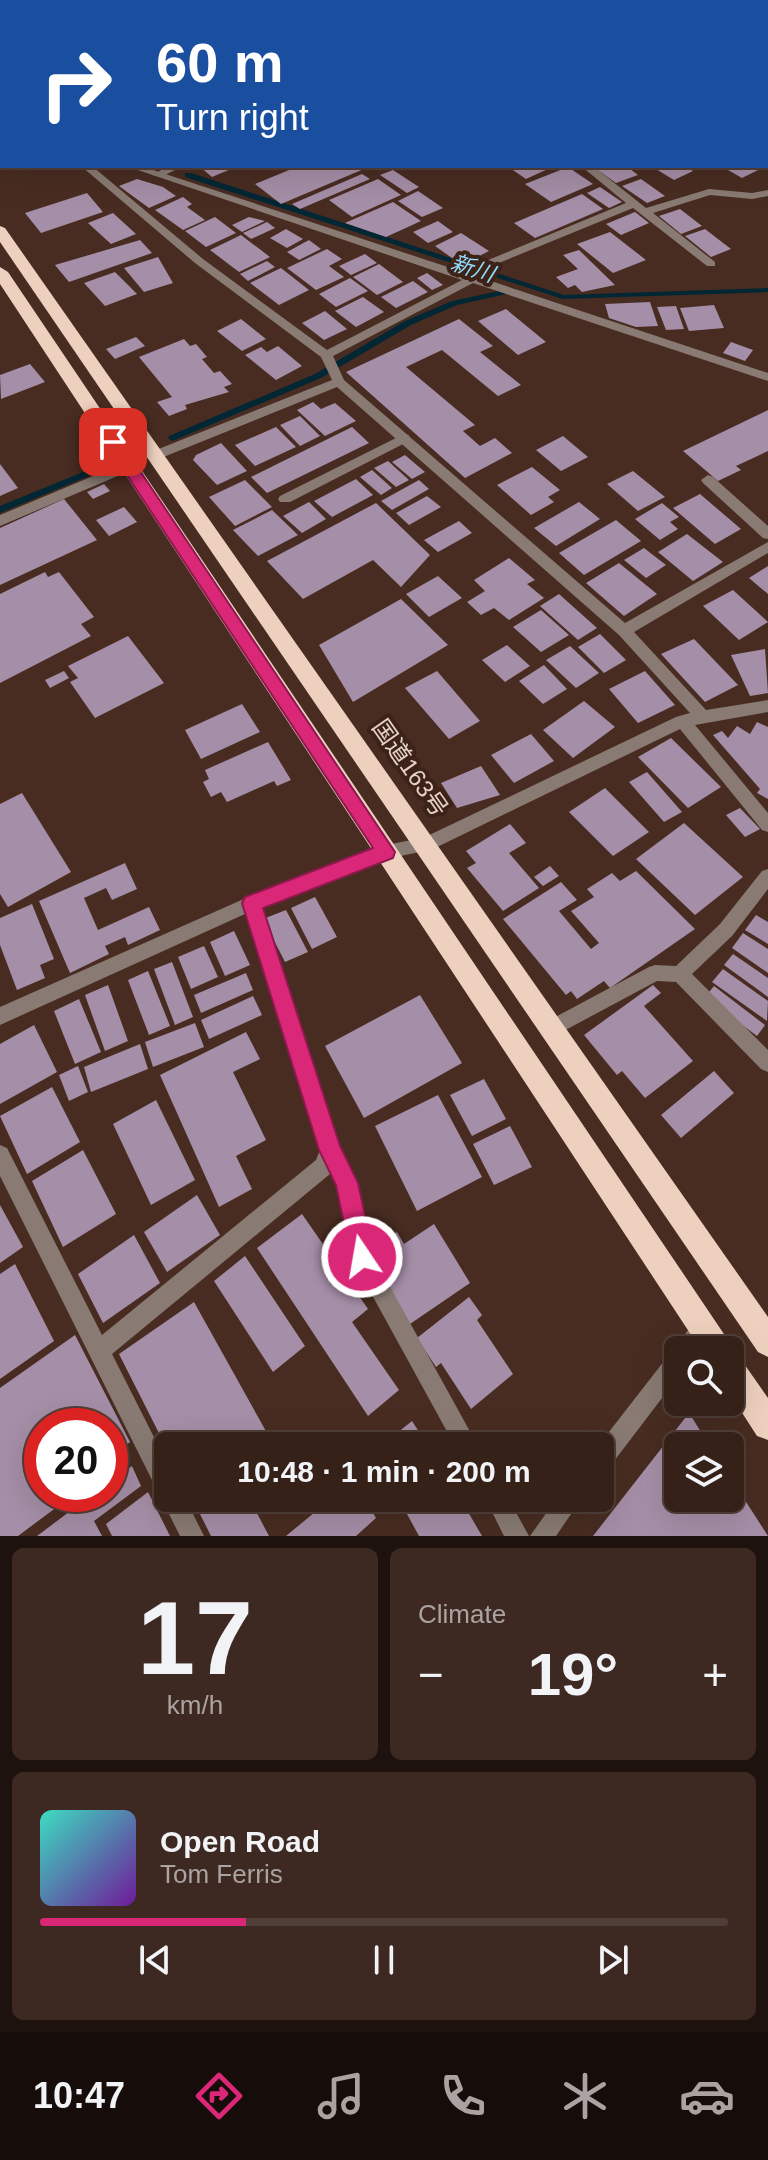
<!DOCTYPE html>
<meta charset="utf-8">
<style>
body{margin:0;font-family:Helvetica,"Noto Sans JP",sans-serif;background:#3d2922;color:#f1f3f6;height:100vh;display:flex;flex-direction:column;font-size:30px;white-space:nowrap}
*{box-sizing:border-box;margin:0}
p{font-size:26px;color:#aaa3a2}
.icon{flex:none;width:44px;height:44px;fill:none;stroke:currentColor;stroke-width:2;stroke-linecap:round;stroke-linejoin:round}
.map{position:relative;height:1536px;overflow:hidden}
.panel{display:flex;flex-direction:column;gap:12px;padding:12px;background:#1e120e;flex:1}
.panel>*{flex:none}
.top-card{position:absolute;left:0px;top:0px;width:768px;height:168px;box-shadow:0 8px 32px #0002,0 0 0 2px #503e38;background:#1a4fa0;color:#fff;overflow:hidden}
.tools{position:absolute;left:664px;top:1336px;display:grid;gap:16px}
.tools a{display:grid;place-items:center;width:80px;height:80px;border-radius:12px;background:#362119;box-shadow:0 8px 32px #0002,0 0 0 2px #503e38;font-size:40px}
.speed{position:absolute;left:24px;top:1408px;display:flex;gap:16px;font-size:40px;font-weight:700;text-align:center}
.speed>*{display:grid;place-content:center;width:104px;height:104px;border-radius:50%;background:#362119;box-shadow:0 8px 32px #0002,0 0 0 2px #503e38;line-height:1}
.speed .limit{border:12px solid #d22;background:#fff;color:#111}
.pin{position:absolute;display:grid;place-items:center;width:68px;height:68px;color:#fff;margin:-34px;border-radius:16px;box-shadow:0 4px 12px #0006}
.me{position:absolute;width:88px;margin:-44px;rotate:348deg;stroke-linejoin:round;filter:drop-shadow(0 0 6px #0008)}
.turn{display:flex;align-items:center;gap:28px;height:168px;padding:0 24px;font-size:36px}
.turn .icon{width:104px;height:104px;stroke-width:2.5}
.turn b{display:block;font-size:56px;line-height:68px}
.big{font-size:60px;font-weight:700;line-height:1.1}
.panel .card{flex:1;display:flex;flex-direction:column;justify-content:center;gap:12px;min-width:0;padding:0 28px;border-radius:12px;background:#3d2922}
.panel .dial{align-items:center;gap:0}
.dial b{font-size:104px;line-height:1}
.song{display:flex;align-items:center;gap:24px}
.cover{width:96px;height:96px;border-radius:12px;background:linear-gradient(135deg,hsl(170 70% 55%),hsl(280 70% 35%))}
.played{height:8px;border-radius:4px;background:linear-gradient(90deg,#db2777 30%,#503e38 30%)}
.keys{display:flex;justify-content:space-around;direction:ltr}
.heat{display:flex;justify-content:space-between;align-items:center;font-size:44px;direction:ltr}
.panel .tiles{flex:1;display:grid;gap:12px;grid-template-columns:1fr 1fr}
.card:last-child{grid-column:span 2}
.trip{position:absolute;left:154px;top:1432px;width:460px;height:80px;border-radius:12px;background:#362119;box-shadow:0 8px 32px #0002,0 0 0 2px #503e38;font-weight:700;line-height:80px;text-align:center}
.tabs{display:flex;height:128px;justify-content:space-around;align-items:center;background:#160d0a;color:#aaa3a2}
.tabs .icon{width:56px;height:56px}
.tabs .current{color:#db2777}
.tabs b{font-size:36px;color:#f1f3f6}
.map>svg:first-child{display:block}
</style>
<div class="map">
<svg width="768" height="1536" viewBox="0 0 768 1536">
<rect width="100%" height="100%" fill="#482c21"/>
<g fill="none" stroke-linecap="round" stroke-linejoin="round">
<g fill="#022734" fill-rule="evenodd">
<polygon points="190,0 201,0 205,2 194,2"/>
<rect x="766" y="57" width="2" height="4"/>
<rect x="0" y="85" width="2" height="6"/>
<polygon points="185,173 191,173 564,295 768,288 768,292 563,299 185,177"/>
<polygon points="513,288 517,290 516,292 457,305 411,325 321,378 175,440 172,441 168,438 169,436 315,374 405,321 452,301"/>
<polygon points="93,468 96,469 96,473 0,513 0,506"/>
</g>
</g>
<g fill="#a58ea7">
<polygon points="199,166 238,166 212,177"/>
<polygon points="299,166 371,166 281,204 255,184"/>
<polygon points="507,166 546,166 550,168 526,179"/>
<polygon points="592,166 626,166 638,175 616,183"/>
<polygon points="651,166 684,166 693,171 674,180"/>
<polygon points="721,166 754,166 760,169 742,178"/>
<polygon points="568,167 593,184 551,202 525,184"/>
<polygon points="393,170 419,187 407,193 380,175"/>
<polygon points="362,174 370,179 300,209 292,204"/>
<polygon points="137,179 163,187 176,196 149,208 119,186"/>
<polygon points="378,179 401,195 352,217 329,200"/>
<polygon points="641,179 665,196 647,203 622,186"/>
<polygon points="600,187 622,202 609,208 587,193"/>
<polygon points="418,191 443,208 422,217 398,201"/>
<polygon points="87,193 103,212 41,233 25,213"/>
<polygon points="582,194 603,209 535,238 514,223"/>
<polygon points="183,197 192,204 187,207 205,220 183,230 155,210"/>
<polygon points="393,202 421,221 386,237 345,223"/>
<polygon points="680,209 702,226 681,234 659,216"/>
<polygon points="635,212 649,223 621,235 606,224"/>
<polygon points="113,213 136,234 111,244 88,223"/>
<polygon points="215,217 236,233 206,247 185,231"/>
<polygon points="249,217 265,221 242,232 232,225"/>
<polygon points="438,221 453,232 428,243 413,232"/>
<polygon points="267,222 275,228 251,239 243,233"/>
<polygon points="286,229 303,239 287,248 270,238"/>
<polygon points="705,229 731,249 711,257 685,236"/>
<polygon points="610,232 646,260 613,273 577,244"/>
<polygon points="461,233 489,251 462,265 435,246"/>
<polygon points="241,235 270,257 239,272 210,250"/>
<polygon points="140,240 152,253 69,282 55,265"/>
<polygon points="309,240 321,249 299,260 287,252"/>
<polygon points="327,249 342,259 329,266 344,277 316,290 287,268"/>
<polygon points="579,250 615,285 582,292 575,285 568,288 556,277 578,269 563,255"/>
<polygon points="365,254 377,263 351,275 339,266"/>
<polygon points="158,257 173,283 144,292 124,268"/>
<polygon points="267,261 275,267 248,281 240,274"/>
<polygon points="379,264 403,282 377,295 353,277"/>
<polygon points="281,268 309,290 279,305 250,283"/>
<polygon points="115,272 137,294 105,306 84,283"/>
<polygon points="427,273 443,285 432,290 417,278"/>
<polygon points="350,278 368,291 336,307 319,294"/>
<polygon points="413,281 428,292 396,308 381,297"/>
<polygon points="363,297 384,312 356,327 335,311"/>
<polygon points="650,302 658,326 636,327 609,318 605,304"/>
<polygon points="714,305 724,328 689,331 680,308"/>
<polygon points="676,306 684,329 666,330 657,307"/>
<polygon points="506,309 546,342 518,355 478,321"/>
<polygon points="325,311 347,329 324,340 302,323"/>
<polygon points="241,319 266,339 242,351 217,331"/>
<polygon points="459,319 493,346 480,352 521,385 498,396 442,350 406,367 475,425 463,431 480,446 495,438 512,453 465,478 346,372"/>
<polygon points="136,337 145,346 115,359 106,349"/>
<polygon points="184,339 190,346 196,344 207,357 202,359 214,373 220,371 232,384 224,387 229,392 185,405 187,409 169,416 157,402 172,397 139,357"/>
<polygon points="731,342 753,350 745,361 723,353"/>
<polygon points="278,346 302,366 276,380 245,355 261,347 267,352"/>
<polygon points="30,364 45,382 1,399 0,375"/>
<polygon points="313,402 321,409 335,403 356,421 325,436 297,410"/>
<polygon points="768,410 768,451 736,466 741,470 718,481 683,451"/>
<polygon points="300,416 320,436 300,446 280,425"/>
<polygon points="276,427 296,447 255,466 235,445"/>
<polygon points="352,427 369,443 267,493 251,477"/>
<polygon points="563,436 588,457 561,471 536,450"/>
<polygon points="221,443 247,471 217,485 193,460 196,455"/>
<polygon points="405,455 425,472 412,479 392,462"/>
<polygon points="388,461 409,480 396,487 374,468"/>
<polygon points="0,464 18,488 0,496"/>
<polygon points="532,467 560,490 548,497 554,502 531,515 497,485"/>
<polygon points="372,470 392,488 381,495 360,477"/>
<polygon points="633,471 665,497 638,511 607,484"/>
<polygon points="356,479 373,495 332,517 314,501"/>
<polygon points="245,480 272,507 235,526 209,497"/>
<polygon points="419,480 429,489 392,510 381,501"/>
<polygon points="104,484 110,491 93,499 87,492"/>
<polygon points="700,494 741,529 715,544 673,508"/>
<polygon points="427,496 441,507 409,525 396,513"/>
<polygon points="64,499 97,540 0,585 0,528"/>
<polygon points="309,502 326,519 302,533 283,516"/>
<polygon points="579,502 600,519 556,546 534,528"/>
<polygon points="376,503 430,555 401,587 373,560 303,599 267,561"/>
<polygon points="662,503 679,517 670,522 678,529 660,540 635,519"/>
<polygon points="124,507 137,522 109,536 96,520"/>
<polygon points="272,510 298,535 258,556 233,530"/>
<polygon points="616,520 641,541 584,575 559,553"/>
<polygon points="459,521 472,533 438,552 424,540"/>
<polygon points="687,534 723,562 693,581 658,552"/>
<polygon points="644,548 666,565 646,578 624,560"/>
<polygon points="509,558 535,580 527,584 544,598 509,620 494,608 481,615 467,602 485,591 474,580"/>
<polygon points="619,563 657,594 624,616 586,583"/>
<polygon points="768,566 768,594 749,578"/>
<polygon points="45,572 48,577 59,572 94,617 81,624 91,636 0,683 0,594"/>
<polygon points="438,576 462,598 429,617 406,594"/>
<polygon points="733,590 768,622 739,640 703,606"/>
<polygon points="559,594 597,628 578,640 540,606"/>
<polygon points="401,599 448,645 353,702 319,645"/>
<polygon points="541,610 569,635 541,652 513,627"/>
<polygon points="600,634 626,660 604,673 578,647"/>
<polygon points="128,636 164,683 95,718 70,682 78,678 68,666"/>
<polygon points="694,639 738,685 705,702 661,654"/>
<polygon points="507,645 530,666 505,682 482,660"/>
<polygon points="570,646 599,673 576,688 546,660"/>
<polygon points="765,649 768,693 750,696 731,655"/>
<polygon points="544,665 567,689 543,704 519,681"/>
<polygon points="64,671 69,678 50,688 45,680"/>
<polygon points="437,671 480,721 449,739 405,688"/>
<polygon points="645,671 675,705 638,723 609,689"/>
<polygon points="584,701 615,727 573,758 543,730"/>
<polygon points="242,704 260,732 201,759 185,730"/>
<polygon points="757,722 768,727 768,799 757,793 760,789 713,735 722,731 728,738 737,726 750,734"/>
<polygon points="531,734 554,761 514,783 491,755"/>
<polygon points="671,738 721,787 688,808 638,757"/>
<polygon points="268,742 291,780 277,786 274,781 227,802 221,792 211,797 203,782 209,779 205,770"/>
<polygon points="481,766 500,795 457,808 441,783"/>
<polygon points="647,772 682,812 664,822 629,782"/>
<polygon points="605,788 649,832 613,856 569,812"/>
<polygon points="22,793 71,872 8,907 0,894 0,804"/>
<polygon points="740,808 760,829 745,837 726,815"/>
<polygon points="684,823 743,877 695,915 636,859"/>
<polygon points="510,824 526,843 509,853 539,888 503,911 467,868 476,863 466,851"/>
<polygon points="125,863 137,889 112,900 106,888 84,898 98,930 149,907 160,930 128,945 125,937 105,946 109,954 70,973 39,901"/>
<polygon points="550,866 559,876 543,886 534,877"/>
<polygon points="636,871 695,929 610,988 604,981 577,999 571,991 566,995 503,919 561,882 577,900 559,911 591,949 599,943 571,911 594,897 587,889 612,873 620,881"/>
<polygon points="315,897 337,937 312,949 291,908"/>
<polygon points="32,904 54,959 40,965 45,978 17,990 0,945 0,918"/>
<polygon points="286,910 308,952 285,962 263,919"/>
<polygon points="756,915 768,922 768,944 745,930"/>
<polygon points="234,931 250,965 225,976 210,942"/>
<polygon points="743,933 768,949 768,973 732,948"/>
<polygon points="204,946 218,977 191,989 178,957"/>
<polygon points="733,954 768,978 768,997 724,965"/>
<polygon points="172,962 193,1017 175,1025 154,969"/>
<polygon points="723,969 768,1001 767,1021 712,982"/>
<polygon points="148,971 170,1026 149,1035 128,980"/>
<polygon points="246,973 253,990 201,1013 194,995"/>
<polygon points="108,985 128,1041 105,1051 85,995"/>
<polygon points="653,985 661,993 644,1006 693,1061 645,1098 622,1071 617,1075 584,1035"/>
<polygon points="714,986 765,1025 757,1036 705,997"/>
<polygon points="420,995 462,1063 364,1118 325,1046"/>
<polygon points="253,996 262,1015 209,1039 201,1020"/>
<polygon points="79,999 101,1052 75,1064 54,1011"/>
<polygon points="195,1023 204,1047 153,1067 145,1042"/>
<polygon points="34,1025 57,1072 0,1104 0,1044"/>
<polygon points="246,1032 260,1059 233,1072 266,1140 236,1156 252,1189 219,1207 160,1075"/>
<polygon points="140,1044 148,1069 91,1092 84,1067"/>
<polygon points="78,1066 88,1092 69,1101 59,1075"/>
<polygon points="714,1071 734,1093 681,1138 661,1115"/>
<polygon points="484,1079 506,1119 472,1136 450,1095"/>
<polygon points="52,1087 80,1142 27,1174 0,1116"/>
<polygon points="438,1095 482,1177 417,1211 375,1126"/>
<polygon points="156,1100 195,1180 151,1205 113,1124"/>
<polygon points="510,1126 532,1167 494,1185 473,1144"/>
<polygon points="83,1150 116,1214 63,1247 32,1181"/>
<polygon points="197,1195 220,1235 167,1272 144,1232"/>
<polygon points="0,1205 23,1247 0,1263"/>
<polygon points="302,1214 368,1309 352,1322 399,1390 368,1416 257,1248"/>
<polygon points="434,1224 470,1283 410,1324 367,1251 397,1232 404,1244"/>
<polygon points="134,1235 160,1283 103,1323 78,1274"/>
<polygon points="245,1256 305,1346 273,1372 214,1281"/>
<polygon points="15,1264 54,1341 0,1379 0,1274"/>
<polygon points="469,1297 482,1315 477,1320 513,1374 471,1409 441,1363 436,1367 417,1338"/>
<polygon points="194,1302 267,1433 250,1446 168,1446 168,1451 119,1354"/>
<polygon points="75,1335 130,1442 110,1458 110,1426 42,1426 42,1494 67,1494 69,1498 18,1536 0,1536 0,1388"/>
<polygon points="689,1413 710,1446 678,1446 678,1498 730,1498 730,1477 768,1536 593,1536"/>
<polygon points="412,1421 428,1446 381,1446"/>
<polygon points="132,1466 141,1486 94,1521 102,1536 37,1536 93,1494 110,1494 110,1482"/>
<polygon points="148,1492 170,1536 112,1536 106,1524"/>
<polygon points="192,1498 249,1498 269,1536 211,1536"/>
<polygon points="332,1498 364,1498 376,1518 356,1536 286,1536"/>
<polygon points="411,1498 460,1498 482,1536 419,1536 402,1505"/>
</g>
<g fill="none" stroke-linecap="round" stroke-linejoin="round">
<g fill="#897b73" fill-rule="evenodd">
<rect x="766" y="151" width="2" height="8"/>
<polygon points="169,166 183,166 161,177 152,175"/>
<polygon points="404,434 409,435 409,441 290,502 280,502 278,499 280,496"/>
<polygon points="129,461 136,466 134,469 0,526 0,515"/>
<polygon points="330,1140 337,1143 357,1183 372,1254 478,1446 455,1446 355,1264 338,1185 320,1150 323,1143"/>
<polygon points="485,1498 508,1498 529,1536 504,1536"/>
</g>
<g fill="#897b73" fill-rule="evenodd">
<polygon points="154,0 170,0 172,2 155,2"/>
<polygon points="209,0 226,0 228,2 210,2"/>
<polygon points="302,0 313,0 315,2 303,2"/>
<polygon points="745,0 756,0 758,2 746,2"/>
<polygon points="766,5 768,6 768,12 766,11"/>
<rect x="766" y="48" width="2" height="6"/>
<rect x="766" y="60" width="2" height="6"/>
<polygon points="0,105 2,106 2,112 0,111"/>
<polygon points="81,166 92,166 203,259 327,350 462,280 126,166 141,166 469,274 481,263 626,203 581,166 593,166 646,208 709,189 752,193 768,190 768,196 752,199 710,195 653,213 715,262 715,266 707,266 633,208 489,267 479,277 768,373 768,381 473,283 333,356 344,380 625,623 768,542 768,553 634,632 706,710 768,700 768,712 695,725 768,813 768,832 762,830 680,729 433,849 427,851 421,849 419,844 421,839 676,717 690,713 619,635 337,387 161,458 151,458 151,452 332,380 321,357 195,263"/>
<polygon points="708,475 713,477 768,526 768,539 763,538 703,483 701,480"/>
<polygon points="768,869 768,889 732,936 692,974 768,1050 768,1072 761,1069 676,982 657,981 558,1034 552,1037 546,1034 543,1028 546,1022 649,967 655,965 676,966 720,924 762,871"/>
<polygon points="252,895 258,898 261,903 340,1150 330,1174 112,1354 168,1465 168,1498 185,1498 204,1536 180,1536 0,1176 0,1145 7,1148 102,1335 316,1160 320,1150 243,903 246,898"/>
<polygon points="703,1316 710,1320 714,1327 698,1350 678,1350 678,1377 608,1469 600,1472 600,1446 598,1446 696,1320"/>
<polygon points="557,1498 582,1498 556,1536 530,1536"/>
</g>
<polygon fill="#897b73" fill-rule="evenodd" points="427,837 433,839 435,844 433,849 387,859 258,908 0,1025 0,1007 246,898 386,845"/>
<g fill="#eed0be" fill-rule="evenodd">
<polygon points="0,226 5,228 768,1317 768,1357 758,1352 0,242"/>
<polygon points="0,267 8,272 728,1340 731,1354 740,1358 768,1398 768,1440 757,1436 730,1394 730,1350 701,1350 0,284"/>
</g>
</g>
<polygon fill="#db2777" stroke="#8e194d" stroke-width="2" points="113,437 118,438 395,852 393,858 263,908 340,1146 358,1183 374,1257 370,1265 362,1269 354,1265 351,1257 336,1185 319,1150 242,903 245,897 373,848 107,445 107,438"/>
<g text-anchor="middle" stroke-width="8" stroke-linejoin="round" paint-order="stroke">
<g font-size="22" font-style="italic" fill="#8fdcfc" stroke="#3d2217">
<text transform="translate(473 268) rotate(18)" y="8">新川</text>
</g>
<g font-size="24" fill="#e3d1ca" stroke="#3d2217">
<text transform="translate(410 768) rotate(55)" y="8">国道163号</text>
</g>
</g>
</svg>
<div class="tools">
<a><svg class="icon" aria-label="search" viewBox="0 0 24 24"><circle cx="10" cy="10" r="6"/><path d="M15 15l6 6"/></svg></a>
<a><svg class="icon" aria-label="layers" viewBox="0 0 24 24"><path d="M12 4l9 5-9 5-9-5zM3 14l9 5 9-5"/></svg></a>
</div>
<div class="speed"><div class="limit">20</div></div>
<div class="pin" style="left:113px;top:442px;background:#d93025"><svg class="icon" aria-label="arrive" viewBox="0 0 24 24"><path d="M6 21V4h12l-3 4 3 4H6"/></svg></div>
<svg class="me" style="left:362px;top:1257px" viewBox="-20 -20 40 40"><circle r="17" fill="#db2777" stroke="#fff" stroke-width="3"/><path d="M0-11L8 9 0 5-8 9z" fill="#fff"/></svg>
<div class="trip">10:48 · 1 min · 200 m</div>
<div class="top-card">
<div class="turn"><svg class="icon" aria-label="right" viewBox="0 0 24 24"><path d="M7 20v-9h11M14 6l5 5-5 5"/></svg><div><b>60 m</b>Turn right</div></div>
</div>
</div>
<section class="panel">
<div class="tiles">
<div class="card dial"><b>17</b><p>km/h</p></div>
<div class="card"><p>Climate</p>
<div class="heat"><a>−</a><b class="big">19°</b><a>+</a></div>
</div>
<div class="card">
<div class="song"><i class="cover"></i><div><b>Open Road</b><p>Tom Ferris</p></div></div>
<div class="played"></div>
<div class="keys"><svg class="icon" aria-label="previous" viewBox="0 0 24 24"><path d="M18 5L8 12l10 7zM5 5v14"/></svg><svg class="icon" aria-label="pause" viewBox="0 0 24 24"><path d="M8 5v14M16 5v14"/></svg><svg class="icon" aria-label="next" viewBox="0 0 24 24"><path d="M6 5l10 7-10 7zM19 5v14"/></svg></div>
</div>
</div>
</section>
<nav class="tabs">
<b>10:47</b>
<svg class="icon current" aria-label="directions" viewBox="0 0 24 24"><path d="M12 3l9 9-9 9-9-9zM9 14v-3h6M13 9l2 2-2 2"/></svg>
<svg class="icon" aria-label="music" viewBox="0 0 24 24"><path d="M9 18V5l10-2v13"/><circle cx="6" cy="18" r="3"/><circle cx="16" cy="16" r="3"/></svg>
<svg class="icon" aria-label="phone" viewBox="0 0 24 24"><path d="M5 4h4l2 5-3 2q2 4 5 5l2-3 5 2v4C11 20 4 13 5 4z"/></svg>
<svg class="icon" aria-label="climate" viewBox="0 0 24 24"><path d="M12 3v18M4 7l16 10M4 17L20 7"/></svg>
<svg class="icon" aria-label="car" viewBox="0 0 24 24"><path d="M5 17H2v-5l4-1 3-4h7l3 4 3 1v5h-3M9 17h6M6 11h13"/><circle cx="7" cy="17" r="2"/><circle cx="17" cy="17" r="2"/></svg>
</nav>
